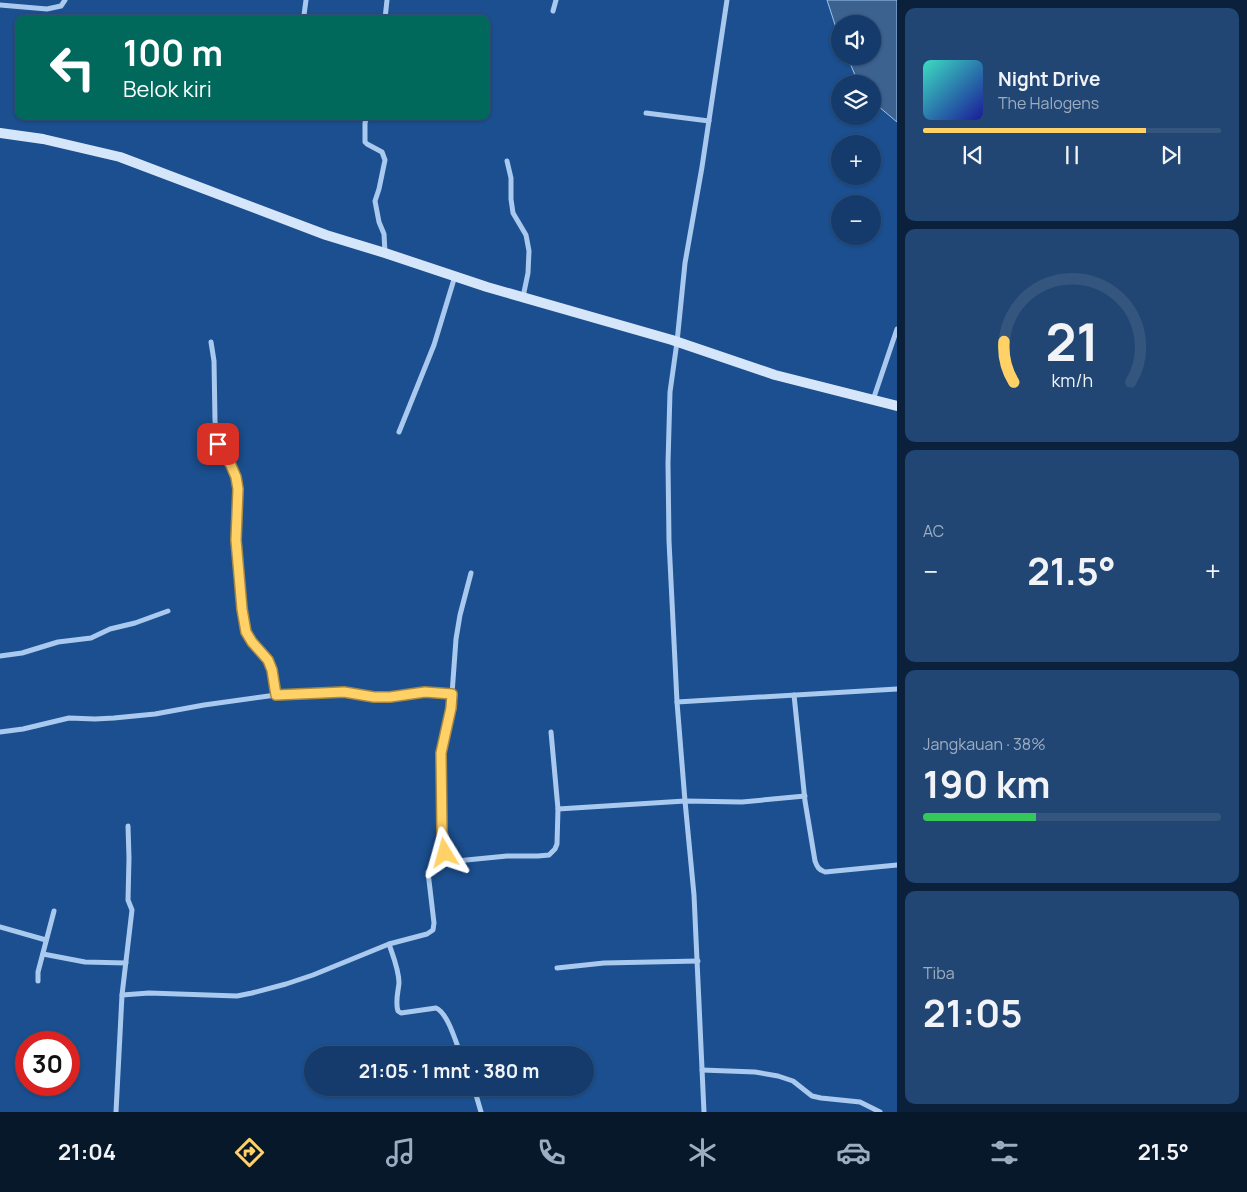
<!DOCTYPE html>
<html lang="id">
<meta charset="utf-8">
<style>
body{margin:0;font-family:Manrope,sans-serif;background:#214673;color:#f1f3f6;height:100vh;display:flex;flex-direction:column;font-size:19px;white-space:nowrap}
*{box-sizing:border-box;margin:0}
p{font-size:16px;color:#9dadc1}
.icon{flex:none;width:28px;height:28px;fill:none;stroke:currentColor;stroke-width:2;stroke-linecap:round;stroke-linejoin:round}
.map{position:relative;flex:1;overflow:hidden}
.side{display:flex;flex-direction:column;gap:8px;padding:8px;background:#0b203b;width:350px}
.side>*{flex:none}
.top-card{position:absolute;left:15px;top:15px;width:475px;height:105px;border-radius:10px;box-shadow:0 1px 4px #0004,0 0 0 1px #33557e;background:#00695c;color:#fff;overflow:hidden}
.fabs{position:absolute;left:831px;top:15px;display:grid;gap:10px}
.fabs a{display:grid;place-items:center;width:50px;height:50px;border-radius:50%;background:#143b6b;box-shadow:0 1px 4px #0004,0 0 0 1px #33557e;font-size:25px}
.speed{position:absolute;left:15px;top:1031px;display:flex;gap:10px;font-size:25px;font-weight:700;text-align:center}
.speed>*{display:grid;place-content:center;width:65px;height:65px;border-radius:50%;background:#143b6b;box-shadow:0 1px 4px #0004,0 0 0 1px #33557e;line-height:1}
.speed .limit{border:8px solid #d22;background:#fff;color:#111}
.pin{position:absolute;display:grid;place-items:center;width:42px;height:42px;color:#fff;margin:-21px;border-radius:10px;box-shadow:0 2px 8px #0006}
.me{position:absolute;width:55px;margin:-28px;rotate:352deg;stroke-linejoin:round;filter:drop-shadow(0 0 4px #0008)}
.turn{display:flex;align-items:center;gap:18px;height:105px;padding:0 25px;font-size:22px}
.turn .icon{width:65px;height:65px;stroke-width:2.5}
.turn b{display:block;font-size:35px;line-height:42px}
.big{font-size:38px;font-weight:700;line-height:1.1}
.side .tile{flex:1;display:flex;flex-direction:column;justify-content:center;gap:8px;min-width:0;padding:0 18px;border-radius:10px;background:#214673}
.side .dial{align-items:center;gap:0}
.dial svg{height:130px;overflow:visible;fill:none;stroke:#33557e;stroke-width:7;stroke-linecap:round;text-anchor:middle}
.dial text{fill:#f1f3f6;stroke:none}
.song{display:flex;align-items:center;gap:15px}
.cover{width:60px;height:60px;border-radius:8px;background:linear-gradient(135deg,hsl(170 70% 55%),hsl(240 70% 35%))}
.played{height:5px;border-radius:2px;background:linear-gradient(90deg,#ffd166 75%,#33557e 75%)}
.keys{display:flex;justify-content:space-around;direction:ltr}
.heat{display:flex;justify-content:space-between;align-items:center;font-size:28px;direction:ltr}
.charge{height:8px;border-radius:4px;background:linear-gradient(90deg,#34c759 38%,#33557e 0)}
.trip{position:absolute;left:304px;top:1046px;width:290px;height:50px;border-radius:25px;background:#143b6b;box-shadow:0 1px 4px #0004,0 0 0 1px #33557e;font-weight:700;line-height:50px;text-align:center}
.tab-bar{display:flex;height:80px;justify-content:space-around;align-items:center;background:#08182b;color:#9dadc1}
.tab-bar .icon{width:35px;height:35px}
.tab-bar .selected{color:#ffd166}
.tab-bar b{font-size:22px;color:#f1f3f6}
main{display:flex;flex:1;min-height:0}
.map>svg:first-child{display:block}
</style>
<main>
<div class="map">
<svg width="897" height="1112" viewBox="0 0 897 1112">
<rect width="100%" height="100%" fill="#1b4f8f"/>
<polygon fill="#3c6290" stroke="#9cc4f0" points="827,0 897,0 897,122 878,106 873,99 872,84 862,84 855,75 847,56 872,56 872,24 840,24 840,40"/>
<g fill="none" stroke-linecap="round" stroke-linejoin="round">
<g stroke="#a9c9ee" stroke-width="5">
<polyline points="0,5 47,9 61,6 65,0"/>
<polyline points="553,11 556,0"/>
<polyline points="304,19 304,15 306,0"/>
<polyline points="385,19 387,0"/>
<polyline points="646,113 709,121"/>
<polyline points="367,116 365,123 365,142 367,144 382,152 385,160 379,189 375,201 379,222 384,234 385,253"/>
<polyline points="507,161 511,178 511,199 513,213 526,235 529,251 528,273 523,297"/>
<polyline points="211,342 214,361 215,421 218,444 223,455 230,463 237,477 238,489 236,540 243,609 246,632 252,642 268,661 272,670 276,695"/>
<polyline points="873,400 897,329"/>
<polyline points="399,432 434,345 455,276"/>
<polyline points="0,656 22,653 58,642 91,638 110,629 135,623 168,611"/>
<polyline points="452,694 456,639 460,615 471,573"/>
<path d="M794 695 805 801 815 861C817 867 819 870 825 872L897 865"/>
<polyline points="677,702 897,689"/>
<polyline points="0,732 23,729 69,718 95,719 114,718 155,714 204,705 276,695 344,692 374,697 390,697 425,692 452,694 451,708 441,753 442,832 446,862 507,856 538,856 549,855 555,849 557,844 558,809 551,732"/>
<polyline points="558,809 685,801 742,802 805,796"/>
<polyline points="0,927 46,940"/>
<path d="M389 944C393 956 399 970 399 983 398 993 395 1002 398 1011L401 1013 436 1008C448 1013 456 1043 461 1055"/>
<polyline points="43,954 85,962 126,963"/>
<polyline points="557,968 604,963 698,961"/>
<polyline points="38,981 38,972 54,911"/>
<polyline points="122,995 149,993 237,996 252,993 286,984 313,975 389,944 427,934 433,930 434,923 428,872 431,867 446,862"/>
<polyline points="702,1070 755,1072 778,1076 793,1081 812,1096 821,1098 860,1102 880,1112"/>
<polyline points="474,1088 481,1112"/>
<polyline points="116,1112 122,995 132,910 128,900 129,858 128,826"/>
<polyline points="704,1112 694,895 685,801 677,702 669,541 668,463 670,392 677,342 685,263 702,167 727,0"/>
</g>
<polyline stroke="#d6e6fa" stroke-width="10" points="0,133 43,139 120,157 326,235 385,253 487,287 672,340 775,375 897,406"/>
</g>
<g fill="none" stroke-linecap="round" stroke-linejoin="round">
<defs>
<polyline id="route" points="218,444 223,454 230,463 236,477 238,489 236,540 242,609 246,632 252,642 268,660 272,670 276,695 344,692 374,697 390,697 425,692 452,694 451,708 441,753 442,832 445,853"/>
</defs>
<use href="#route" stroke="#a68842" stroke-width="12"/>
<use href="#route" stroke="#ffd166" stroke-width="9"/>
</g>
</svg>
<div class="fabs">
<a><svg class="icon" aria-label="sound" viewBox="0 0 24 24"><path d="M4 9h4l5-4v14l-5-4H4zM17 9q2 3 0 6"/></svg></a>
<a><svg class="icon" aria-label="layers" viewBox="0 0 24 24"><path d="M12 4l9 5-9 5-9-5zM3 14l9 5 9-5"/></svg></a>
<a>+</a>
<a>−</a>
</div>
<div class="speed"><div class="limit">30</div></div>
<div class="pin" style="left:218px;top:444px;background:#d93025"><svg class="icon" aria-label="arrive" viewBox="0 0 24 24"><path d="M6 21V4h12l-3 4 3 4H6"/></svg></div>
<svg class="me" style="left:445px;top:853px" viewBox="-20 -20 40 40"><path d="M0-17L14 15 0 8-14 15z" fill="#ffd166" stroke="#fff" stroke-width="4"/></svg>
<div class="trip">21:05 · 1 mnt · 380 m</div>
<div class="top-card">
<div class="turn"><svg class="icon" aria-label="left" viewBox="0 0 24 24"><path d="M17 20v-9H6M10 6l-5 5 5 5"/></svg><div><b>100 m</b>Belok kiri</div></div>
</div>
</div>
<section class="side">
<div class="tile">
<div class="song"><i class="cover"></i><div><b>Night Drive</b><p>The Halogens</p></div></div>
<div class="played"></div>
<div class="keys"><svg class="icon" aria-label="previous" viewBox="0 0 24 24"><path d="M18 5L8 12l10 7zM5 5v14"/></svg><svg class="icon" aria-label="pause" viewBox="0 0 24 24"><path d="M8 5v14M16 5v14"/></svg><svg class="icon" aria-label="next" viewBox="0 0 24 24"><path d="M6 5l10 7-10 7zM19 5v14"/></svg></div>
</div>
<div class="tile dial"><svg viewBox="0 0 100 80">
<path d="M14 69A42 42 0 1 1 86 69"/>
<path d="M14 69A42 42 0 0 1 8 44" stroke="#ffd166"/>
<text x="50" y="56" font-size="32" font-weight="700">21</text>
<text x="50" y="72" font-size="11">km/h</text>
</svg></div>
<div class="tile"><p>AC</p>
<div class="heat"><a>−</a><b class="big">21.5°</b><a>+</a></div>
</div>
<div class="tile"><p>Jangkauan · 38%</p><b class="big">190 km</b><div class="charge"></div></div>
<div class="tile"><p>Tiba</p><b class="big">21:05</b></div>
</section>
</main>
<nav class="tab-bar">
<b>21:04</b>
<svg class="icon selected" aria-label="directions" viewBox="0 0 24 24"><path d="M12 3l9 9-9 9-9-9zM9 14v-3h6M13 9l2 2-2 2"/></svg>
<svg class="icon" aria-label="music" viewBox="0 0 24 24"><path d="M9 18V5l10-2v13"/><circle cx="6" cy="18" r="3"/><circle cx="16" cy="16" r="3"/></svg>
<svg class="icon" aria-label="phone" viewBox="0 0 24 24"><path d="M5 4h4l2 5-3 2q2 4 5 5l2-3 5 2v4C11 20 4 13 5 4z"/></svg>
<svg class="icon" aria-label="climate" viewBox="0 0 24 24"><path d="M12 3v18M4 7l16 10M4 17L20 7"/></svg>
<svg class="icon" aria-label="car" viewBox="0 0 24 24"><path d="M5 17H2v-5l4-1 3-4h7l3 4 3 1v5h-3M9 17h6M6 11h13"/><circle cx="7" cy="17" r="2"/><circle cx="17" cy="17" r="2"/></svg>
<svg class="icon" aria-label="filters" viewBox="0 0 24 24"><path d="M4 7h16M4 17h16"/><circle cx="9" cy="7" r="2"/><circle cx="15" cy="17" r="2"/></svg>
<b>21.5°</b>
</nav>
